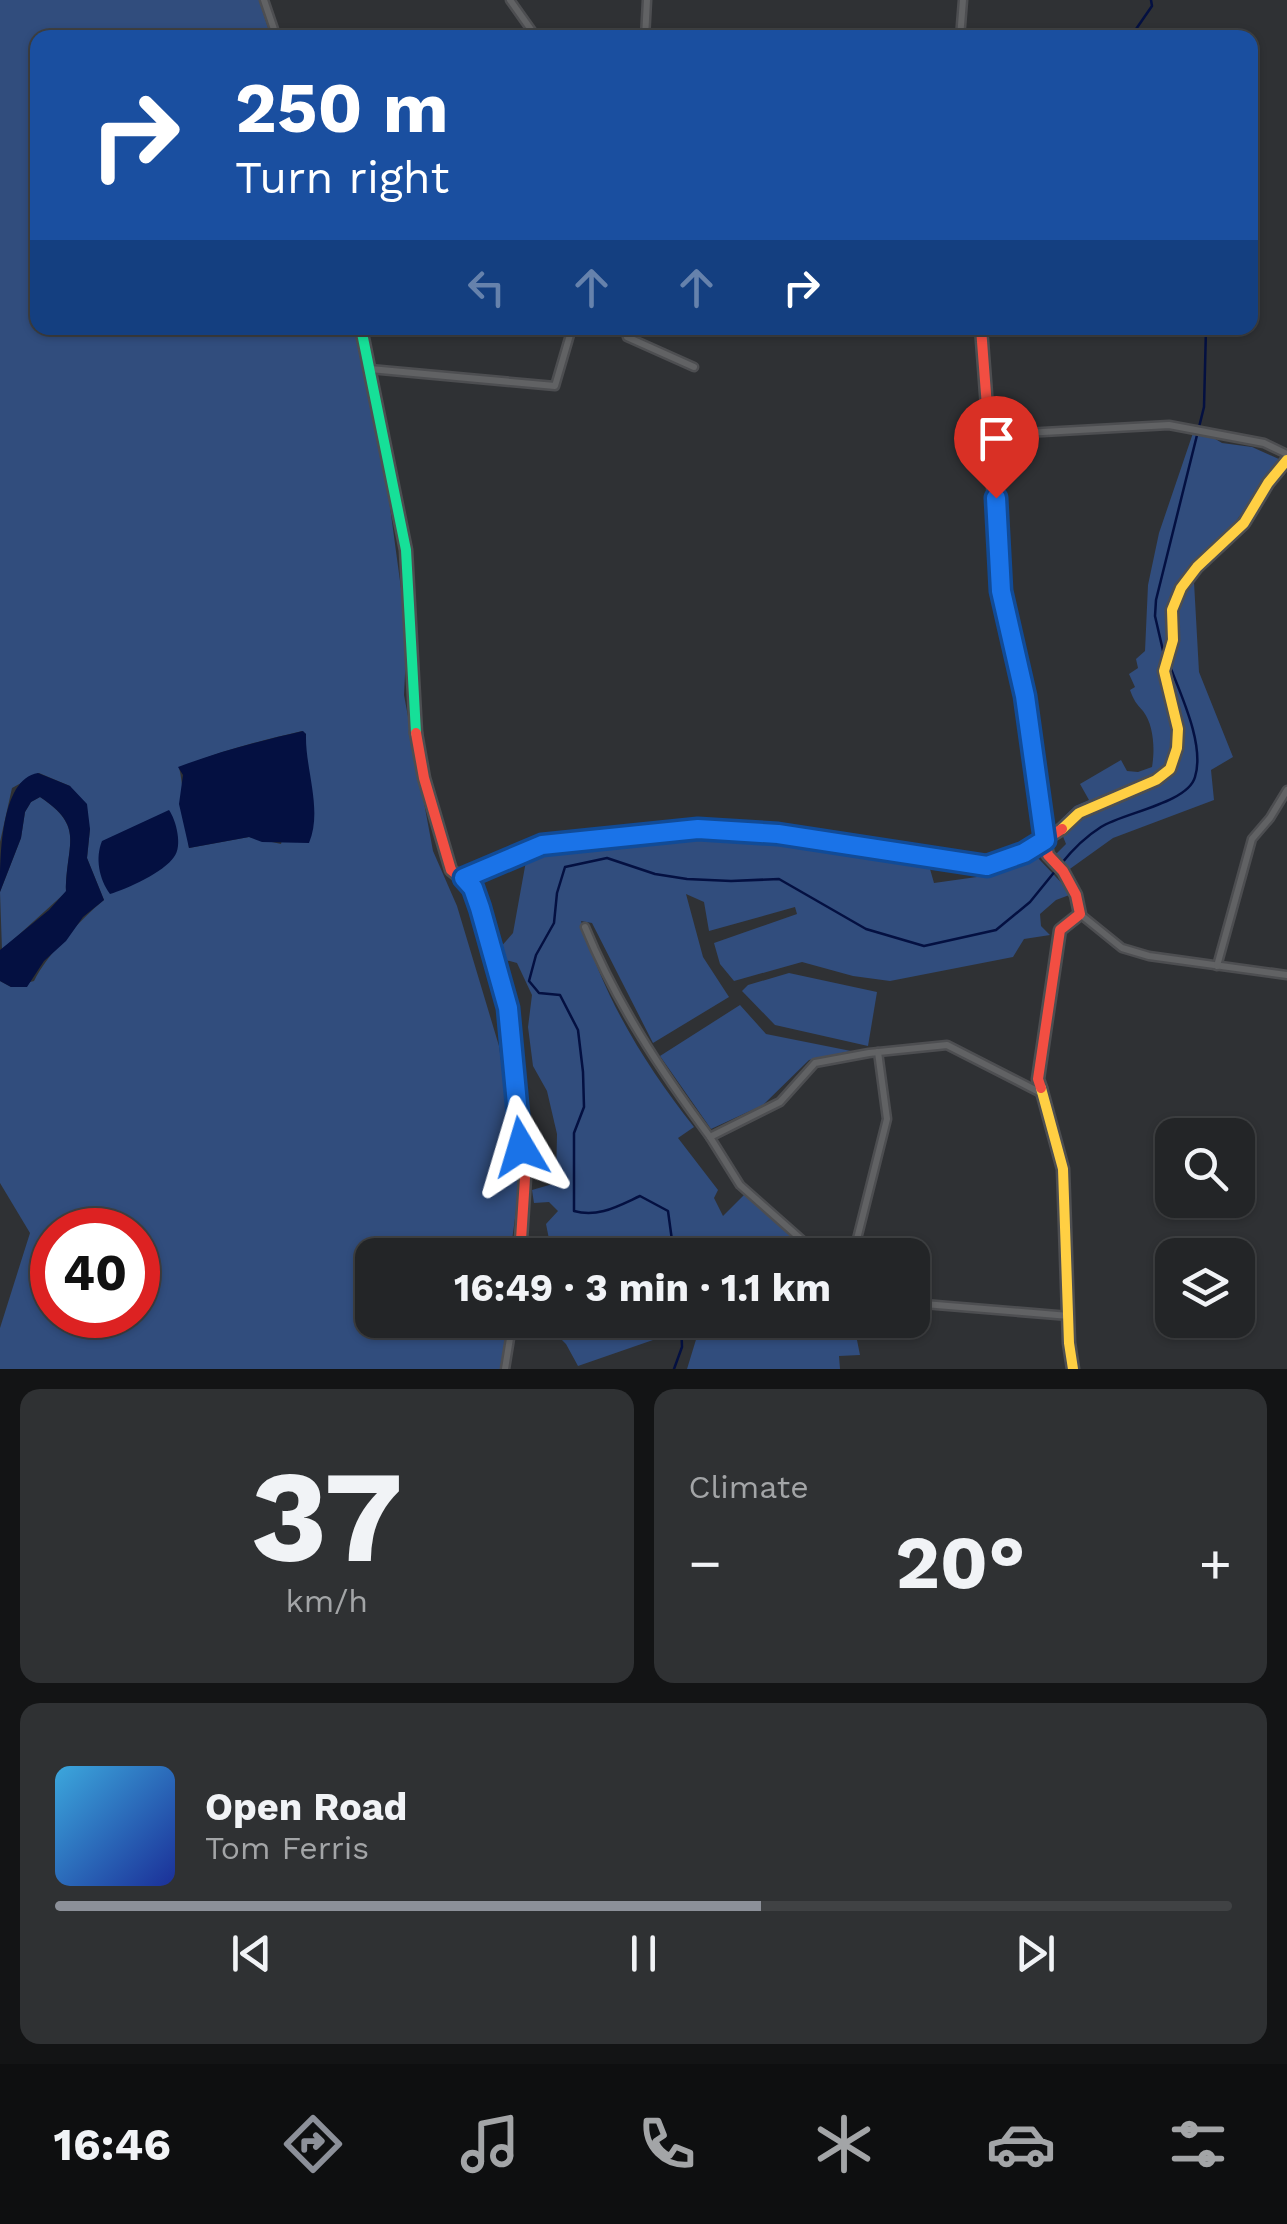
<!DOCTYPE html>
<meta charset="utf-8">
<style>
body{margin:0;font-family:"Work Sans",sans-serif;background:#2f3133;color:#f1f3f6;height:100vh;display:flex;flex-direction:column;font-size:38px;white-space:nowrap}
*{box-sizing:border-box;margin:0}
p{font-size:32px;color:#a3a5a7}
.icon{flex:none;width:55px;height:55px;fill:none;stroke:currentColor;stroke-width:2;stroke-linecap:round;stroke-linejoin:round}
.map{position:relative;height:1369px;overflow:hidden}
.panel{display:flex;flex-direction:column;gap:20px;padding:20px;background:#131415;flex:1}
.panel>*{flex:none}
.banner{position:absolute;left:30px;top:30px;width:1228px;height:305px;border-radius:20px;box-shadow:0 2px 8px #0004,0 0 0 2px #404244;background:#1a4fa0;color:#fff;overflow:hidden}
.tools{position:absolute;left:1155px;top:1118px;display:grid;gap:20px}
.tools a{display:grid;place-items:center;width:100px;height:100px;border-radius:20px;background:#232527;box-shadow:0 2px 8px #0004,0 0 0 2px #404244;font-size:50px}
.speed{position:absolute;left:30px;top:1208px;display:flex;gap:20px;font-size:50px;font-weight:700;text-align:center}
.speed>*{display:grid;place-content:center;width:130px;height:130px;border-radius:50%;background:#232527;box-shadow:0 2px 8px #0004,0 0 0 2px #404244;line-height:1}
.speed .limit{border:15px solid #d22;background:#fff;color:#111}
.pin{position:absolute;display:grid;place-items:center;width:85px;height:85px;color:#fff;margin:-102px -42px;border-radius:50% 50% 50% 0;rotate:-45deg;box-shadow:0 0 10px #0007}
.pin .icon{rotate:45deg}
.me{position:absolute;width:110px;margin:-55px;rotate:353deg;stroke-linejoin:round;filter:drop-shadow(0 0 8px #0008)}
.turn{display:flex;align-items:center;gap:35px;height:210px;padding:0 40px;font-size:45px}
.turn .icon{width:130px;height:130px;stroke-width:2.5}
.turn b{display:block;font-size:70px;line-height:85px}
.lanes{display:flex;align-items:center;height:95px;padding:0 40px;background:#0003;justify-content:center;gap:50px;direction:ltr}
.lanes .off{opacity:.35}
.big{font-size:75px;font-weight:700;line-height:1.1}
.panel .tile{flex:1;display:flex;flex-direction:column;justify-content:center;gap:15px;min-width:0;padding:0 35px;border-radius:20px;background:#2f3133}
.panel .dial{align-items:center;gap:0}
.dial b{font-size:130px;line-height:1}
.song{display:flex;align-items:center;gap:30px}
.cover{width:120px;height:120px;border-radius:15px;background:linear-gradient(135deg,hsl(200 70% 55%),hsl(230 70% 35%))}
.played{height:10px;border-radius:5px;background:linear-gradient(90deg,#8c9099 60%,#404244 60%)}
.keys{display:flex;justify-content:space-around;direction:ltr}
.heat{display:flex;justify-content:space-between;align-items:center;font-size:55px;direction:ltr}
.panel .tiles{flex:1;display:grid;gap:20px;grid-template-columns:1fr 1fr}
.tile:last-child{grid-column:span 2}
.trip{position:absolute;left:355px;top:1238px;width:575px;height:100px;border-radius:20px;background:#232527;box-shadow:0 2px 8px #0004,0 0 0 2px #404244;font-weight:700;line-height:100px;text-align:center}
.dock{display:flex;height:160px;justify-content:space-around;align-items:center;background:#0e0f10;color:#a3a5a7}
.dock .icon{width:70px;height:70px}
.dock .on{color:#8c9099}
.dock b{font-size:45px;color:#f1f3f6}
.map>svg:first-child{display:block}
</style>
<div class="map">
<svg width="1287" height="1369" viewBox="0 0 1287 1369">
<rect width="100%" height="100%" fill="#2f3134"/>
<g fill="#314d7d" fill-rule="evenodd">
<path d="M0 0H259L271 37 38 38V328H354L388 492 407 633 404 695 433 851 457 906 499 1046 519 1189 510 1255H372V1320H510L502 1369H0V1328L30 1233 0 1183V981L11 987 34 981C47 955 81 919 104 900L87 858 90 829 70 786 39 773 12 788 0 842ZM302 731 306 734V743L281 844 249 837 189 848C187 833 182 775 179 768 220 751 259 741 302 731ZM52 1230H138V1315H52Z"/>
<path d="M1193 433 1207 434 1222 443 1252 447 1281 460 1228 532 1193 564 1199 672 1233 757 1211 770 1214 800 1113 838 1067 871 1056 854 1066 844 1062 834 1051 829 1075 806 1089 800 1080 784 1121 760 1127 771 1138 772 1152 767C1155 750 1154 725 1143 711 1136 703 1134 701 1130 690L1135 687 1129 674 1138 668 1136 659 1145 651 1148 585 1159 533Z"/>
<path d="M40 797C86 828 66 843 66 892L2 950 0 892 21 838 25 812 31 802Z"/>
<path d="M689 838 830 848 928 862 934 883 998 874 1038 858 1072 894 1056 900 1040 914 1041 926 1050 935 1024 939 1013 957 890 981 853 976 802 962 734 981 720 964 714 943 797 914 795 907 709 931 704 902 686 894 703 957 729 997 653 1043 592 923 581 921C604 998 645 1065 694 1127L678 1138 718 1190 714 1198 723 1216 744 1195 817 1255H558L550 1244 546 1224 558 1211 549 1202 534 1203 532 1190 556 1183 557 1134 547 1091 533 1066 528 1027 532 995 517 963 502 959 499 949 513 933 526 861 556 848Z"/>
<polygon points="789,973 877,992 868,1046 775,1025 742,991 748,985"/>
<polygon points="740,1005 766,1034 851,1051 809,1060 763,1105 711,1129 660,1056"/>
<polygon points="554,1320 676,1320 653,1340 578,1366 566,1344 553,1331"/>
<polygon points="702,1320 853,1320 860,1355 839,1356 840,1369 687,1369"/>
</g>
<g fill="#041041">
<path d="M303 731 306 734C305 770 323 809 309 843L262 842 249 837 189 848 179 804 183 775 178 767C220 751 260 741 303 731Z"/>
<path d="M38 773 70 786 87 804 90 829 87 858 104 900 83 917 66 941 44 961 27 987H11L0 981V950L49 910 66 891C66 844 86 827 40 797L31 802 25 812 21 838 0 892C0 858 0 779 38 773Z"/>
<path d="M169 810C176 820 183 846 174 857 164 872 127 889 110 894 99 879 95 858 102 841Z"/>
</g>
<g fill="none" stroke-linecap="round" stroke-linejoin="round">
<g stroke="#041041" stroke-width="2.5">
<polyline points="1136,38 1134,32 1152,6 1151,0"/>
<polyline points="1164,655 1155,616 1156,600 1204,407 1206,328"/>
<path d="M1061 864C1073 849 1085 837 1101 827 1123 813 1188 803 1195 777 1205 745 1181 695 1169 664"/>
<path d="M674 1255 668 1211 640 1196C618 1206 598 1218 574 1211V1133L584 1107 583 1072 578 1030 560 995 539 993 529 981 536 955 554 923 557 893 565 867 607 858 655 874 687 879 731 881 779 879 866 929 924 946 996 930 1030 902 1056 870"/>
<polyline points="674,1369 682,1347 681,1320"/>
</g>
<defs>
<g id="street">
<polyline points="264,0 277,38"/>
<polyline points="510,0 537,38"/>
<polyline points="645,38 647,0"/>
<polyline points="960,38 963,0"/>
<polyline points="625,328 627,337 694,367"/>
<polyline points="370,369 555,386 572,328"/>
<polyline points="991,435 1169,425 1264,443 1287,454"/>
<polyline points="1080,914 1122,948 1149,956 1287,975"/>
<path d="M585 927C616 1003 661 1071 710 1137"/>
<polyline points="1217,966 1252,839 1270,818 1287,790"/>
<polyline points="819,1255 740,1185 710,1137 780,1102 815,1063 869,1053 947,1045 1041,1093"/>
<polyline points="853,1255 887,1119 878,1052"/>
<polyline points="912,1303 1069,1316"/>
<polyline points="505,1369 513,1320"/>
</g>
<polyline id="fast" points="361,328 406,550 416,733"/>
<g id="slow">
<polyline points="1062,829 1079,813 1156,780 1170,769 1177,748 1178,729 1164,671 1173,640 1172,610 1181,588 1197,567 1244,523 1268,483 1287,460"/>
<polyline points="1041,1088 1063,1169 1069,1343 1073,1369"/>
</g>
<g id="jam">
<polyline points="981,328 1001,591 1025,696 1038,806 1048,855 1063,871 1076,895 1080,914 1060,930 1038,1079 1041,1088"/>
<polyline points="416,733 424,778 451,870 473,888 507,1008 525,1178 520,1255"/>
<polyline points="464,878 542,845 698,829 777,833 987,866 1024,853 1062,829"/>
</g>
</defs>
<use href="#street" stroke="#4d4e51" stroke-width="11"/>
<use href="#fast" stroke="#4d4e51" stroke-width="15"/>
<use href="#slow" stroke="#4d4e51" stroke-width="15"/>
<use href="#jam" stroke="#4d4e51" stroke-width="15"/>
<use href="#street" stroke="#616264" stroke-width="6"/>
<use href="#fast" stroke="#16e098" stroke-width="10"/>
<use href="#slow" stroke="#ffcf43" stroke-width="10"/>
<use href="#jam" stroke="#f24e42" stroke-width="10"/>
</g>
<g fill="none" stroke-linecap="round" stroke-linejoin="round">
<defs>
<polyline id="route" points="521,1147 508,1008 480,908 473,888 464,878 542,845 698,829 778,834 987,866 1024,853 1045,840 1025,696 1001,591 996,498"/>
</defs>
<use href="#route" stroke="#114b97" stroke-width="25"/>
<use href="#route" stroke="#1a73e8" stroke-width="18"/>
</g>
</svg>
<div class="tools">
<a><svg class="icon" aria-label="search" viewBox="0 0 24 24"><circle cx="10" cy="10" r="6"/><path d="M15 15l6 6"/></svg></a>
<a><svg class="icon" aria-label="layers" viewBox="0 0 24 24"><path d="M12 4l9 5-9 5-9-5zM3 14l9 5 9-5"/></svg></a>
</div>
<div class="speed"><div class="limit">40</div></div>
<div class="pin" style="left:996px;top:498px;background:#d93025"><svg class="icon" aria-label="arrive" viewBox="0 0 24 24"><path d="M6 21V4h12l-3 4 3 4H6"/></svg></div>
<svg class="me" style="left:521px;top:1147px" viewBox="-20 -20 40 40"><path d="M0-17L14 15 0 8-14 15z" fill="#1a73e8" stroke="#fff" stroke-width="4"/></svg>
<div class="trip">16:49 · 3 min · 1.1 km</div>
<div class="banner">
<div class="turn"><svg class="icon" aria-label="right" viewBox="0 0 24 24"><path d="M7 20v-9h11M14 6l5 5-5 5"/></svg><div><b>250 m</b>Turn right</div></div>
<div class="lanes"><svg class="icon off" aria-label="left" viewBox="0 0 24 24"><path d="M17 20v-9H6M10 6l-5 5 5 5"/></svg><svg class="icon off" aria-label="ahead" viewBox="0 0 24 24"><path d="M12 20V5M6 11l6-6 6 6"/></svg><svg class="icon off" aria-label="ahead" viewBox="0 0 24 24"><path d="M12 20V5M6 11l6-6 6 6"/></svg><svg class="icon" aria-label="right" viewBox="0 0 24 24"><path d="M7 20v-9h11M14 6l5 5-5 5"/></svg></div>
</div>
</div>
<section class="panel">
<div class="tiles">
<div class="tile dial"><b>37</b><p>km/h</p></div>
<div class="tile"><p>Climate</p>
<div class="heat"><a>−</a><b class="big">20°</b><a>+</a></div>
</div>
<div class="tile">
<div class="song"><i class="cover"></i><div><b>Open Road</b><p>Tom Ferris</p></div></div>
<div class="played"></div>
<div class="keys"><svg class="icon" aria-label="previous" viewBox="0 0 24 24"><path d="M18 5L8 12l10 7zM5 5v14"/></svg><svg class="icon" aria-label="pause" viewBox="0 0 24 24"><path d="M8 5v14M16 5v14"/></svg><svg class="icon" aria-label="next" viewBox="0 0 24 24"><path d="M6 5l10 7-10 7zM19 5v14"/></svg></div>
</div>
</div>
</section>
<nav class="dock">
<b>16:46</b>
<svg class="icon on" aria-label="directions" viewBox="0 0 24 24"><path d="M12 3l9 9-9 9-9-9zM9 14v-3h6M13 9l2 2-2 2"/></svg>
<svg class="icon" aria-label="music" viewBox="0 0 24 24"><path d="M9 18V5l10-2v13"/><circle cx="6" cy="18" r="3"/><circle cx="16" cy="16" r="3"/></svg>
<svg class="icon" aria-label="phone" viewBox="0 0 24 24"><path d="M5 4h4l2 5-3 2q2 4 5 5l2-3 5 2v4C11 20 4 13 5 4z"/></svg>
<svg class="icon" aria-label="climate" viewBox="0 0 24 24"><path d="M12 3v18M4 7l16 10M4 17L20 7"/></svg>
<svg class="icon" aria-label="car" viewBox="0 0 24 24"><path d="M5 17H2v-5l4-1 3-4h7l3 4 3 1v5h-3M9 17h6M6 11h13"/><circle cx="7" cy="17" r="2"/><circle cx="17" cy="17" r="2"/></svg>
<svg class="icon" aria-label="filters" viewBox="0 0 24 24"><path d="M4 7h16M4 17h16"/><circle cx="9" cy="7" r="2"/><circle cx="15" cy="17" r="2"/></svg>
</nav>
